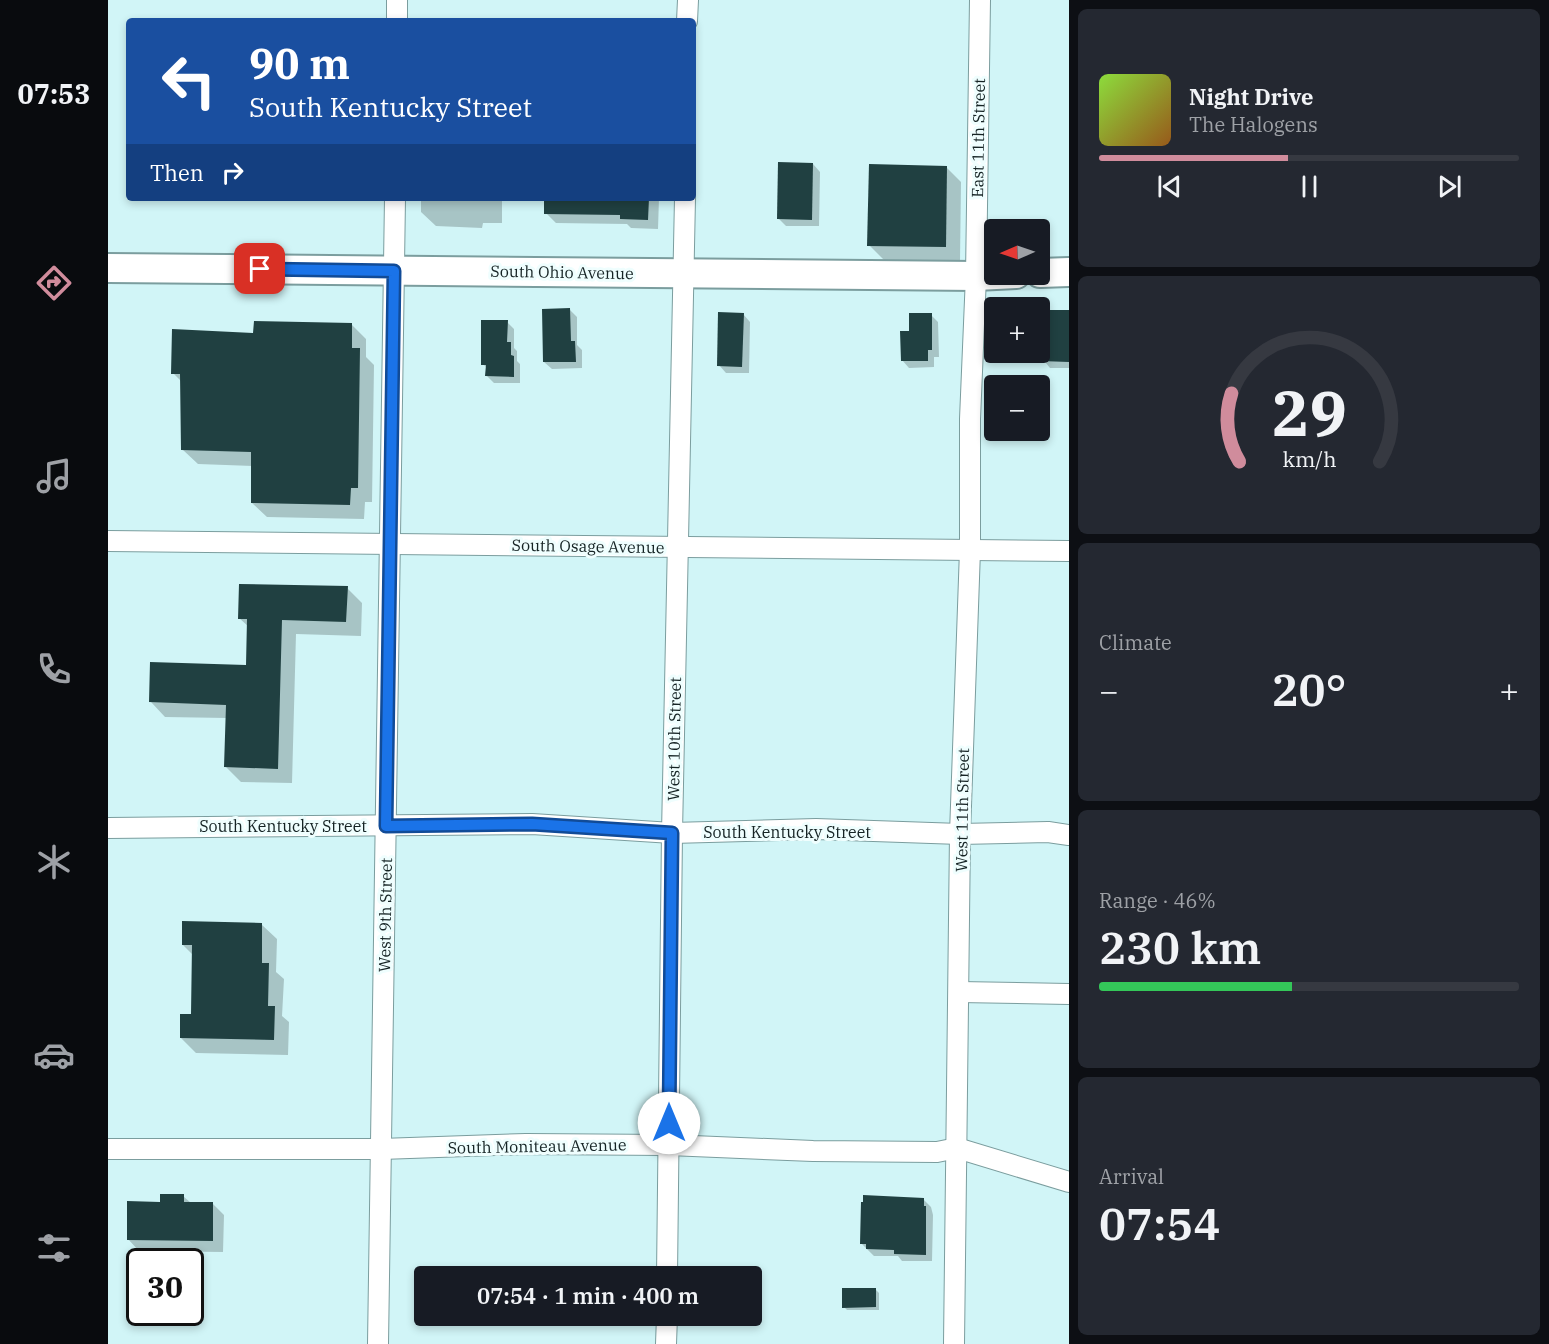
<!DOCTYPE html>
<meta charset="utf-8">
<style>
body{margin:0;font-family:"IBM Plex Serif",serif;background:#242831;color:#f1f3f6;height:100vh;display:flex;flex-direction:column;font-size:22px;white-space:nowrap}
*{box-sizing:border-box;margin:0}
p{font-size:20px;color:#9ea1a6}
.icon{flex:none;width:33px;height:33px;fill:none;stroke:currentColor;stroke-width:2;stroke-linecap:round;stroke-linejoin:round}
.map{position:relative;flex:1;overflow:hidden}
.sheet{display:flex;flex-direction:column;gap:9px;padding:9px;background:#0d0f14;width:480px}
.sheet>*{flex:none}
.hud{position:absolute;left:18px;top:18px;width:570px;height:183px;border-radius:6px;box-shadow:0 3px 9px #0003;background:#1a4fa0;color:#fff;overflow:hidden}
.needle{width:39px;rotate:268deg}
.controls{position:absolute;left:876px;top:219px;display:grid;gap:12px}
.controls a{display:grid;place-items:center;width:66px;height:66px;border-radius:6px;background:#171b24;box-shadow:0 3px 9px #0003;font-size:30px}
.speed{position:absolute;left:18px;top:1248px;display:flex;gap:12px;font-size:30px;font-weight:700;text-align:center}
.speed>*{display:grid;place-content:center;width:78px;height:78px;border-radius:50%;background:#171b24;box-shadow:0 3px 9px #0003;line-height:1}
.speed .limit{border:3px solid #111;border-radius:9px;background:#fff;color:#111}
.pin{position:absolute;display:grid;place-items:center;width:51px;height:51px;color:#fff;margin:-26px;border-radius:12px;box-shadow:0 3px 9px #0006}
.me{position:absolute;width:66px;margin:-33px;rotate:0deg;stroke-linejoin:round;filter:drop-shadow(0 0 4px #0008)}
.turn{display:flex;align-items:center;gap:21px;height:126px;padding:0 24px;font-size:27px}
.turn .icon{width:78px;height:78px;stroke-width:2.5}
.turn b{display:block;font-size:42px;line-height:51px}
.then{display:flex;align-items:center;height:57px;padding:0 24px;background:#0003;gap:12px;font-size:22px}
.big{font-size:45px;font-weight:600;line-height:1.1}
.sheet .widget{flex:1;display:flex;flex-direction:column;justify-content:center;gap:9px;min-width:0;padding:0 21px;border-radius:9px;background:#242831}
.sheet .dial{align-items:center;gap:0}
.dial svg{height:156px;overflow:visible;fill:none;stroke:#363941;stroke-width:7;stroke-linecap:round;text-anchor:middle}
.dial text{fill:#f1f3f6;stroke:none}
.song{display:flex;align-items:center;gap:18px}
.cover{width:72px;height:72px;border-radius:9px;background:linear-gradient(135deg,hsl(90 70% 55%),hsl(30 70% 35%))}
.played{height:6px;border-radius:3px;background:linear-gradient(90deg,#d08c9c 45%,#363941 45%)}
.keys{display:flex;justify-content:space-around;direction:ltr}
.heat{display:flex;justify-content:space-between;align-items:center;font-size:33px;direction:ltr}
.charge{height:9px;border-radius:4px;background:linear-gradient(90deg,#34c759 46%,#363941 0)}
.trip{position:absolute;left:306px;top:1266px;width:348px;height:60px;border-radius:6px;background:#171b24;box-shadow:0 3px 9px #0003;font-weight:600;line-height:60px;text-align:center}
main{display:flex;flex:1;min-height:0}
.tab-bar{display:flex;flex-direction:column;width:108px;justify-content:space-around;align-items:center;background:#090b0e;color:#9ea1a6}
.tab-bar .icon{width:42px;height:42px}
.tab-bar .on{color:#d08c9c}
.tab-bar b{font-size:27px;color:#f1f3f6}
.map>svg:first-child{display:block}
</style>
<main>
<nav class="tab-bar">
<b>07:53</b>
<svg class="icon on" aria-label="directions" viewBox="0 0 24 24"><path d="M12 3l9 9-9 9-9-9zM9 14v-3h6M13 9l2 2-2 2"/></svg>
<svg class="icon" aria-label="music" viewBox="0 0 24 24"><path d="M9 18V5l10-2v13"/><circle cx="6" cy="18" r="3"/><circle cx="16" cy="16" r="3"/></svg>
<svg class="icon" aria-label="phone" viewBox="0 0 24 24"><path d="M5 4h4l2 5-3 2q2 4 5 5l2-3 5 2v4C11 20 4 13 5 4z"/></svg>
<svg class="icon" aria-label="climate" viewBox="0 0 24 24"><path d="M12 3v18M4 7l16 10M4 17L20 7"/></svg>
<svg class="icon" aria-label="car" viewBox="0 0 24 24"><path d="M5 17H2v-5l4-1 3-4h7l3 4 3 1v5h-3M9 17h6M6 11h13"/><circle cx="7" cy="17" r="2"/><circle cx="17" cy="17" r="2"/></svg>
<svg class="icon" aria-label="filters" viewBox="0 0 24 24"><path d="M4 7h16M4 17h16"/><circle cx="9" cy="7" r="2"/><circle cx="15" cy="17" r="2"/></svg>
</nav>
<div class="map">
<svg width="961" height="1344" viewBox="0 0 961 1344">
<rect width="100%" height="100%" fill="#d1f5f7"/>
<g fill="#0003">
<polygon points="705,164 712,172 711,226 678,226 670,218"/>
<polygon points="838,167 853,182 852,261 776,260 761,245"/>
<polygon points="313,198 394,198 394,223 375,223 374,228 328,226 313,212"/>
<polygon points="438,198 551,198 550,229 523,228 519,224 448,223 438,213"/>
<polygon points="462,310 469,317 469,345 474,350 474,368 444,369 436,362"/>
<polygon points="932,311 961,311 961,368 942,368 934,358 899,357 894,352 932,352"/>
<polygon points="635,314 642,322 641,373 618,373 611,365"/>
<polygon points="823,315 830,322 831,357 826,357 826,367 801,368 794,360"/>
<polygon points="399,322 406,329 406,348 409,351 409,361 412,364 412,383 386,383 379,376 379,368 375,364"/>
<polygon points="244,325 258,339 258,357 266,365 264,502 257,502 256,519 159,517 144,503 145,466 90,464 75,450 74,382 65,373 147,335"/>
<polygon points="239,588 254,603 253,636 188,634 184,783 133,782 118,767 119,718 57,717 43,702 140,666 141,627 131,618"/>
<polygon points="154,925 169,939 168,972 176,979 174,1016 181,1022 180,1055 88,1053 73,1038 84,1015 85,955 75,945"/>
<polygon points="75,1196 83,1203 105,1204 116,1215 115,1252 31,1251 20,1239 53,1203"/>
<polygon points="816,1200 823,1207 825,1215 824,1261 794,1261 790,1256 766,1256 753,1243"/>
<polygon points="767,1289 771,1293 771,1310 739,1310 736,1307"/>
</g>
<g fill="#204041">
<polygon points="670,162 705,163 704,220 669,219"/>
<polygon points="761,164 839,166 838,247 759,246"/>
<polygon points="436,198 541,198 540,220 512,219 512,215 436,214"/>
<polygon points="462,308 463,341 467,341 468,362 435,362 434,309"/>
<polygon points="934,310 961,310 961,362 933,361"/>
<polygon points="610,312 636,313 634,367 609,366"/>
<polygon points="801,313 824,313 824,350 820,350 820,361 793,361 792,331 801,331"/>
<polygon points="373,320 400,320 399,342 403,342 403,355 406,356 406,377 377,376 378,365 373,365"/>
<polygon points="146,321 244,323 244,348 252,348 250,488 243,488 242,505 143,503 143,452 73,450 72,374 63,374 64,329 145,333"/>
<polygon points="131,584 240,586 238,622 174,620 170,769 116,767 118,705 41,702 42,662 138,665 139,619 130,619"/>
<polygon points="74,921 154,923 154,963 161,963 160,1006 167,1006 166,1040 72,1038 72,1014 83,1014 84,945 74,945"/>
<polygon points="52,1194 76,1194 76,1202 105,1202 105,1241 19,1240 19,1201 52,1202"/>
<polygon points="755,1195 816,1198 816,1206 818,1206 818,1255 786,1254 786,1250 758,1249 758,1244 752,1244 753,1202 755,1202"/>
<polygon points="734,1288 768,1288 768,1307 734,1308"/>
</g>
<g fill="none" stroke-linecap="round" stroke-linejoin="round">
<defs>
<g id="street">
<polyline points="289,0 289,21"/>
<polyline points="579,21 580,0"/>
<polyline points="0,541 961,551"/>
<polyline points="0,828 424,824 564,833 708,829 852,834 940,832 961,835"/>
<polyline points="851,992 961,994"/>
<polyline points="0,1149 273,1149 418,1144 561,1145 705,1151 829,1152 849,1148 961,1182"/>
<polyline points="559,1276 564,833 577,198"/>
<polyline points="270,1344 287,198"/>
<polyline points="558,1344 559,1316"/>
<polyline points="846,1344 852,834 862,550 862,419 868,276 872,0"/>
</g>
<g id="secondary">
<polyline points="0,268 868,276 908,274"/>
<polyline points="932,273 961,272"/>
</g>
</defs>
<use href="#street" stroke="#7b9d9e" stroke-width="22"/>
<use href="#secondary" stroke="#7b9d9e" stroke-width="32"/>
<use href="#street" stroke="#fff" stroke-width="20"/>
<use href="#secondary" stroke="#fff" stroke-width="28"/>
</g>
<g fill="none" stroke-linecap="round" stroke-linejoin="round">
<defs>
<polyline id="route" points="152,269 286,271 278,826 424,824 564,833 561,1123"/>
</defs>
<use href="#route" stroke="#114b97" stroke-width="15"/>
<use href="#route" stroke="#1a73e8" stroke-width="10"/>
</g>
<g text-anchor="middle" stroke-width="6" stroke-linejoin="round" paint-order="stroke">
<g font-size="16" fill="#152324" stroke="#effefe">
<text transform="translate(870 138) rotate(-89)" y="6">East 11th Street</text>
<text transform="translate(454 272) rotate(1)" y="6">South Ohio Avenue</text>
<text transform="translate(480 546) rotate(1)" y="6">South Osage Avenue</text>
<text transform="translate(566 739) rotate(-89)" y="6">West 10th Street</text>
<text transform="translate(854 810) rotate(-89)" y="6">West 11th Street</text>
<text x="175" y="832">South Kentucky Street</text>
<text x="679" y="838">South Kentucky Street</text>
<text transform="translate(277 915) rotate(-89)" y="6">West 9th Street</text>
<text transform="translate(429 1146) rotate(-1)" y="6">South Moniteau Avenue</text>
</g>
</g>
</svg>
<div class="controls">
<a><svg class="needle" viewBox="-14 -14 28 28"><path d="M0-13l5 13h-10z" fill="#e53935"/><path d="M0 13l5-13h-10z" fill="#9ea1a6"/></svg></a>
<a>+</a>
<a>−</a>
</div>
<div class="speed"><div class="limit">30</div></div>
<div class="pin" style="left:152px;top:269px;background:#d93025"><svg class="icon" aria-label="arrive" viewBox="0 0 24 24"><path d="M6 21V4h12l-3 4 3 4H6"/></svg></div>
<svg class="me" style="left:561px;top:1123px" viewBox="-20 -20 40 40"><circle r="19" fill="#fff"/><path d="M0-13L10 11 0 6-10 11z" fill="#1a73e8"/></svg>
<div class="trip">07:54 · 1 min · 400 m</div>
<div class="hud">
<div class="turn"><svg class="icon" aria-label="left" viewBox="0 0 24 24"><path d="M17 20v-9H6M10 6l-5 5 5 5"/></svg><div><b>90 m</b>South Kentucky Street</div></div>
<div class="then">Then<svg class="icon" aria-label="right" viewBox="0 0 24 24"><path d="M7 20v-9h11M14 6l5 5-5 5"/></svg></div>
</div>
</div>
<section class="sheet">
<div class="widget">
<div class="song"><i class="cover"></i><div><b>Night Drive</b><p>The Halogens</p></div></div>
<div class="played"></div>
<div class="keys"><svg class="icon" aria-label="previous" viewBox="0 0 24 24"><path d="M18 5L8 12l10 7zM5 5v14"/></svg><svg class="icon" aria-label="pause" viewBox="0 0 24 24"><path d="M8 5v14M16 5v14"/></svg><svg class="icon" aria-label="next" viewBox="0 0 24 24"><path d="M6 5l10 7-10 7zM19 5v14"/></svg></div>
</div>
<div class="widget dial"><svg viewBox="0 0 100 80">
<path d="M14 69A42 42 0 1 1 86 69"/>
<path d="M14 69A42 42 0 0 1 10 34" stroke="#d08c9c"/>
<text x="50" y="56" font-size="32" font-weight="700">29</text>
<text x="50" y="72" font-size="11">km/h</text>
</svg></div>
<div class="widget"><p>Climate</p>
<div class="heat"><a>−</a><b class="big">20°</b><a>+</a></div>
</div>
<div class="widget"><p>Range · 46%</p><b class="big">230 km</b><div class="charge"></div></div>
<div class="widget"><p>Arrival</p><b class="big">07:54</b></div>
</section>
</main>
